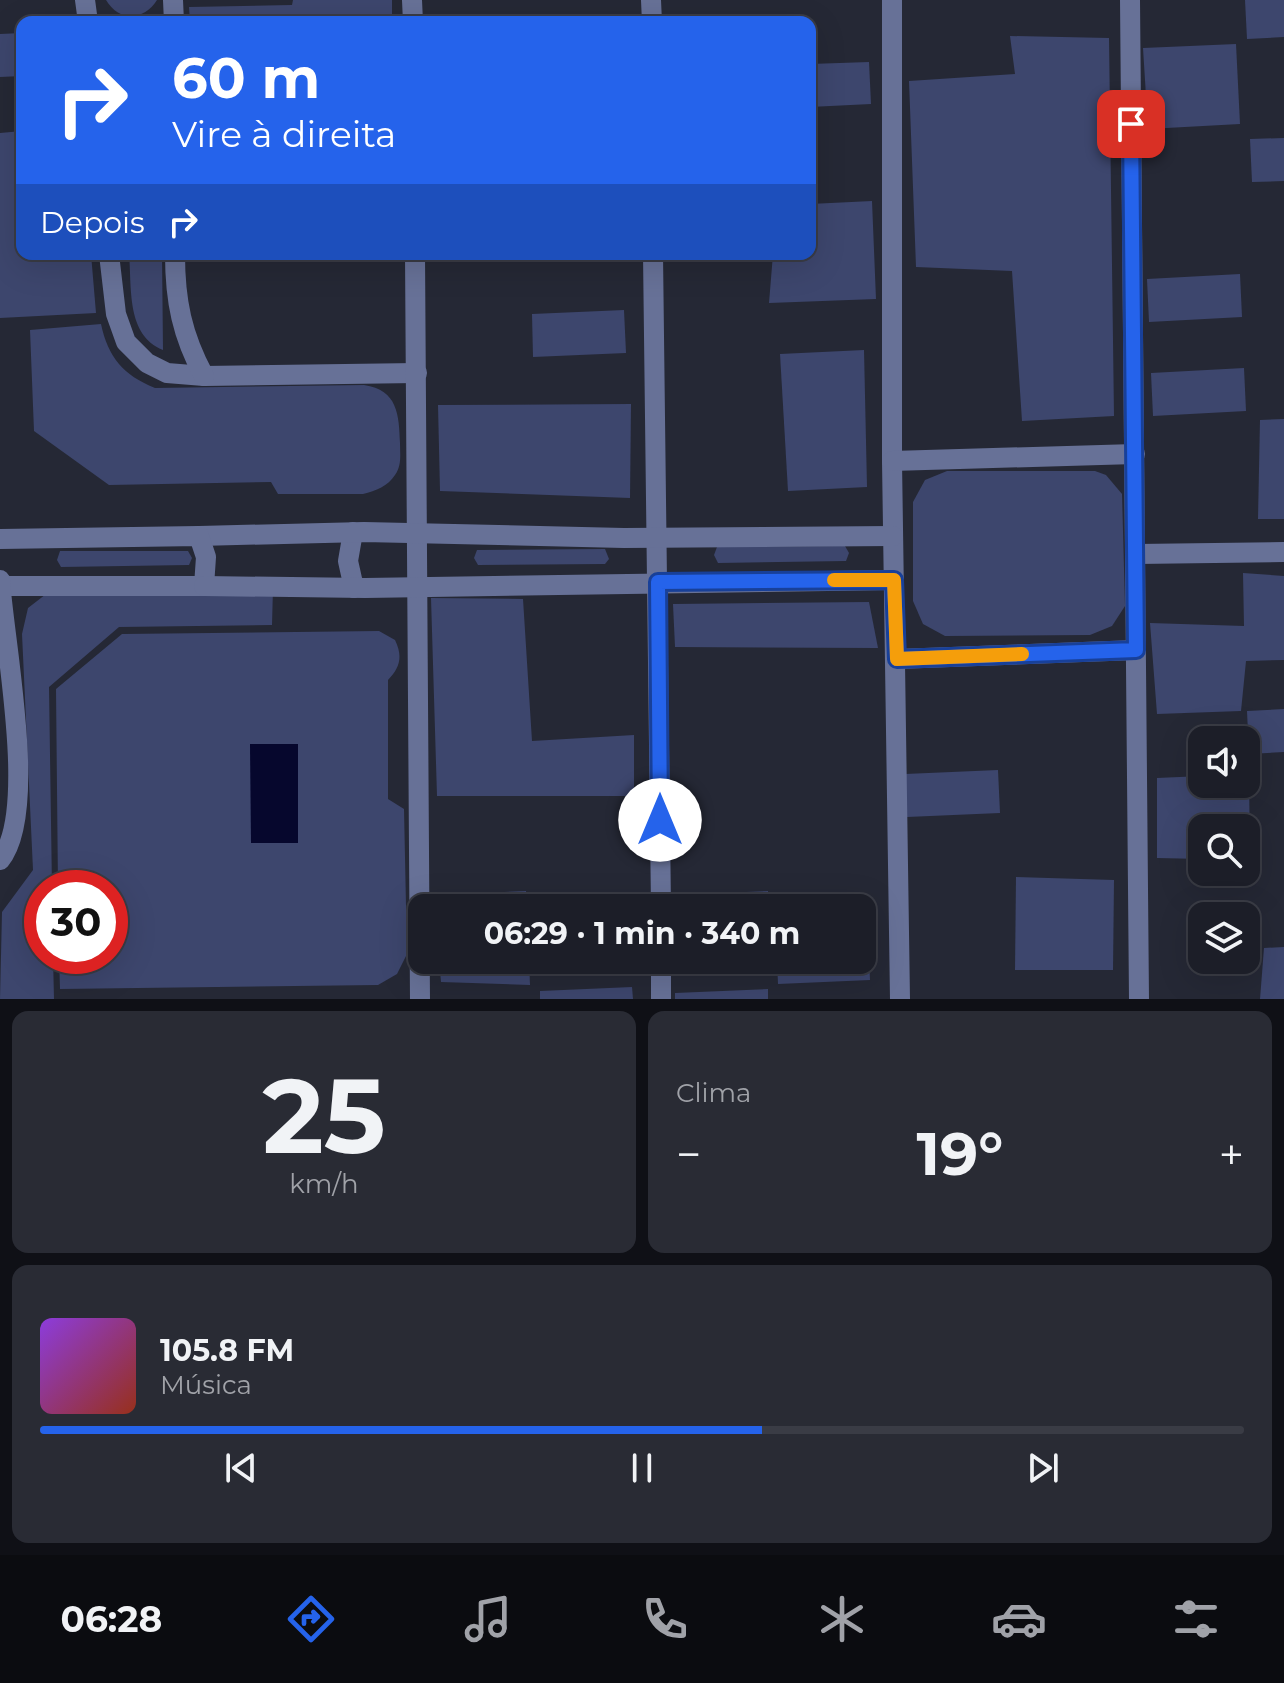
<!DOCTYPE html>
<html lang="pt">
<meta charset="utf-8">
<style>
body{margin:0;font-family:Montserrat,sans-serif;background:#292b34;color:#f1f3f6;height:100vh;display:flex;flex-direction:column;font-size:30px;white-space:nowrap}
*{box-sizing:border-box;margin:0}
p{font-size:26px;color:#a0a2a8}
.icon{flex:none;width:44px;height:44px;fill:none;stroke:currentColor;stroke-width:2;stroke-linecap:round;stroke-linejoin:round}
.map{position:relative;height:999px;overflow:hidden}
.side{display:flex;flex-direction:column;gap:12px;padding:12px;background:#0f1016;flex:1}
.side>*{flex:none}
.guide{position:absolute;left:16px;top:16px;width:800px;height:244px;border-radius:16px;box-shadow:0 8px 32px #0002,0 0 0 2px #3a3c45;background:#2563eb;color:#fff;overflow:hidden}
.tools{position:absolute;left:1188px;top:726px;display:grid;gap:16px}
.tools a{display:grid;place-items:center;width:72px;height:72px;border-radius:16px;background:#1c1e28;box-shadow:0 8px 32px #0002,0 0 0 2px #3a3c45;font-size:40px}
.speed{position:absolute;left:24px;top:870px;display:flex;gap:16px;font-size:40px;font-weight:700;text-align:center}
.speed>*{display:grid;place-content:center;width:104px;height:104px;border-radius:50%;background:#1c1e28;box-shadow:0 8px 32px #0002,0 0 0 2px #3a3c45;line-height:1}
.speed .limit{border:12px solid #d22;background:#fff;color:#111}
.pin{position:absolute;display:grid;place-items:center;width:68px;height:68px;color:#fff;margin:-34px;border-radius:16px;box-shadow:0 4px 12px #0006}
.me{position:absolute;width:88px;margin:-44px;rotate:0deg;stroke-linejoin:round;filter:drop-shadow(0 0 6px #0008)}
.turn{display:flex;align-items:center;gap:28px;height:168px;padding:0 24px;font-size:36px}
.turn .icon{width:104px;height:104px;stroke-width:2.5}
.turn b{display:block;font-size:56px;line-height:68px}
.then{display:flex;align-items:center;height:76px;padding:0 24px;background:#0003;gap:16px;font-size:30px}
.big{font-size:60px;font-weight:700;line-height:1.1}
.side .card{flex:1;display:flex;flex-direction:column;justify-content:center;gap:12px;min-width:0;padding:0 28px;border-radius:16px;background:#292b34}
.side .dial{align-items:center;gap:0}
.dial b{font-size:104px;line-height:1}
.song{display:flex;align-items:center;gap:24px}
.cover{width:96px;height:96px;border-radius:12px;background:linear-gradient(135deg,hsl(270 70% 55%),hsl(10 70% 35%))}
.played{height:8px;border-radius:4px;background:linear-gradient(90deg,#2563eb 60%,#3a3c45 60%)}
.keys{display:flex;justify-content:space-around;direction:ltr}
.heat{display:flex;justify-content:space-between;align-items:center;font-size:44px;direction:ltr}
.side .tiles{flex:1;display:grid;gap:12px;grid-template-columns:1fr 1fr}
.card:last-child{grid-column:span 2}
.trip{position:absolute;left:408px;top:894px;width:468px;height:80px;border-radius:16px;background:#1c1e28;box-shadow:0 8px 32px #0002,0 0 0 2px #3a3c45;font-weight:700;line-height:80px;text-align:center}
.dock{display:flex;height:128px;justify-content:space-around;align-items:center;background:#0b0c10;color:#a0a2a8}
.dock .icon{width:56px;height:56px}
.dock .on{color:#2563eb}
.dock b{font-size:36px;color:#f1f3f6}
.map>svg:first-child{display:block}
</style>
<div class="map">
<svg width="1284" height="999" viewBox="0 0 1284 999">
<rect width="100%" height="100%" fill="#252835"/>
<g fill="#3d466d">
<path d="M106 0H157C144 21 119 22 106 0Z"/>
<polygon points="293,0 392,0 392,22 190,22 189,7 292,5"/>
<polygon points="1245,0 1284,0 1284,37 1247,39"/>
<polygon points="22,33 22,76 0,77 0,34"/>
<polygon points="1010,36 1109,38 1114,416 1022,421 1012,271 916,267 909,81 1015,74"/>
<polygon points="1236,44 1240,124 1148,129 1143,48"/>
<polygon points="869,62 871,104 810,107 810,64"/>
<polygon points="22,131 22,254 91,254 96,313 0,318 0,133"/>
<polygon points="1284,138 1284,181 1252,182 1250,139"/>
<polygon points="872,201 876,299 769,303 773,254 810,254 810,204"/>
<path d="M129 254H162L163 350C126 335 132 288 129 254Z"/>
<polygon points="1240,274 1242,317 1149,322 1147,279"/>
<polygon points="624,310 626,353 533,357 532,314"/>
<path d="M101 324C108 357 123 375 155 388L364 385C398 390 399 415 400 443 400 454 402 465 395 475 388 486 376 491 363 494H278L271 482 109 485 34 431 30 330Z"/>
<polygon points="864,350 867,487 788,491 780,354"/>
<polygon points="1244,368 1246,411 1153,416 1151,373"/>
<polygon points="631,404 630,498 440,491 438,405"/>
<polygon points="1284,419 1284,519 1258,519 1260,420"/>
<polygon points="947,471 1095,471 1106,475 1122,494 1125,606 1112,626 1090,635 945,636 923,624 913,601 913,502 925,480"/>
<polygon points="845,546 849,553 846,561 718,563 714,555 717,547"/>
<polygon points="605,549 609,559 605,564 478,565 474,558 477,550"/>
<polygon points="60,551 188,551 192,558 189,565 61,567 57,560"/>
<polygon points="1243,573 1284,576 1284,660 1246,661 1241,711 1157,714 1150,623 1244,626"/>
<polygon points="273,588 272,625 119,627 49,687 52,888 42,888 42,956 53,956 54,999 0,999 2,912 33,870 22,634 28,608 50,591"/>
<polygon points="431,598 523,599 532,741 634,735 634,796 437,796"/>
<polygon points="869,602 878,648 675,647 673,604"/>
<path d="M379 631 395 640C403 656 400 668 388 680V799L404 809 407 954 397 974 378 985 60 989 59 956H110V888H58L56 689 122 634Z"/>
<polygon points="1284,709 1284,752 1249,754 1247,711"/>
<polygon points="998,770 1000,813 907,817 905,774"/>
<polygon points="1246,774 1249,774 1250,860 1246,860 1246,828 1202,828 1202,859 1157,858 1157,778 1202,776 1202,784 1246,784"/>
<polygon points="1016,877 1114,880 1113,970 1015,970"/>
<polygon points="526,891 527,908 435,908 433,895"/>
<polygon points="768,891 768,908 676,908 675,895"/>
<polygon points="862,937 868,937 870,980 778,984 777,960 862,960"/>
<polygon points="1284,947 1284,999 1260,999 1264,948"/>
<polygon points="439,960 529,960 530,985 441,982"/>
<polygon points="632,987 633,999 540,999 540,991"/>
<polygon points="768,989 768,999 675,999 675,993"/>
</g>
<polygon fill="#06072d" points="250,744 298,744 298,843 251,843"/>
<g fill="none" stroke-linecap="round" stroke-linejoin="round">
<g stroke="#677197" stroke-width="20">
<polyline points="85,0 88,22"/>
<polyline points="173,0 174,22"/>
<polyline points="412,0 413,22"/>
<polyline points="651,0 652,22"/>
<polyline points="892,0 892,461 900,999"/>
<polyline points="1130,0 1139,999"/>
<polyline points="109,254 116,314 126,342 147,363 167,373 204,376 417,373"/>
<path d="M175 254C175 301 182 335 204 376"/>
<polyline points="415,254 420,999"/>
<polyline points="653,254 661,908"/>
<polyline points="892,461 1135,454"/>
<polyline points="353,532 348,561 354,588"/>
<polyline points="199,536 364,532 624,538 893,536"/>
<polyline points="0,539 199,536 206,557 204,586 0,586"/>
<polyline points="1137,554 1284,552"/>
<path d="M0 580C4 643 39 813 0 860"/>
<polyline points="204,586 365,588 894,580"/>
<polyline points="897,659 1136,650"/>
<polyline points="661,960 661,999"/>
</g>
</g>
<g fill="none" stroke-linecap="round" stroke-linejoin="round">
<defs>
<polyline id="route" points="660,820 658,582 894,580 897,659 1136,650 1131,124"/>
</defs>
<use href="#route" stroke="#184099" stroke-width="20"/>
<use href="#route" stroke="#2563eb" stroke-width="14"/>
<polyline stroke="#f59e0b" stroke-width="14" points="834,580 894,580 897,659 1022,654"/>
</g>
</svg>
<div class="tools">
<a><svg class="icon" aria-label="sound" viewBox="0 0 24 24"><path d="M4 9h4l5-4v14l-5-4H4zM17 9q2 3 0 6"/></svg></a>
<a><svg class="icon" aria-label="search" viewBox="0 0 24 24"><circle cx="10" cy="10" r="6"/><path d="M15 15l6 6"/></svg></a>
<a><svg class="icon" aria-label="layers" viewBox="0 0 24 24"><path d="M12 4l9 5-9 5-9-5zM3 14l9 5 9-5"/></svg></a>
</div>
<div class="speed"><div class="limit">30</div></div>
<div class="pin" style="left:1131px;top:124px;background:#d93025"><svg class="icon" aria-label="arrive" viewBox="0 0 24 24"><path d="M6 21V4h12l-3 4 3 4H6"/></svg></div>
<svg class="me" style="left:660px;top:820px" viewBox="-20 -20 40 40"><circle r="19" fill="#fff"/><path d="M0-13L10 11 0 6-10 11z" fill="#2563eb"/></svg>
<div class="trip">06:29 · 1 min · 340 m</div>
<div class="guide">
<div class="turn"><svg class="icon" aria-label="right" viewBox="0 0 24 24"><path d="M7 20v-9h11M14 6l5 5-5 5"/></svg><div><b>60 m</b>Vire à direita</div></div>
<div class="then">Depois<svg class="icon" aria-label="right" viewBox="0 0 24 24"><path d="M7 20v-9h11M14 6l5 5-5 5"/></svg></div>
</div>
</div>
<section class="side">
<div class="tiles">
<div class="card dial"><b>25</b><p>km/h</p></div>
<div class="card"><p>Clima</p>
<div class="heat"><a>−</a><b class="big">19°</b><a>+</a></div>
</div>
<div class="card">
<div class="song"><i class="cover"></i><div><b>105.8 FM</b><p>Música</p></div></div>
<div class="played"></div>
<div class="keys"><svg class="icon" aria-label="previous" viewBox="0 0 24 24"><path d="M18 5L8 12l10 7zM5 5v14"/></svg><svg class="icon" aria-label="pause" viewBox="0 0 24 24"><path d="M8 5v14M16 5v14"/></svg><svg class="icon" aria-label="next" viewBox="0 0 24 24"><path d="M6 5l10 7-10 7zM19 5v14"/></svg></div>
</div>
</div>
</section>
<nav class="dock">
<b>06:28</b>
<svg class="icon on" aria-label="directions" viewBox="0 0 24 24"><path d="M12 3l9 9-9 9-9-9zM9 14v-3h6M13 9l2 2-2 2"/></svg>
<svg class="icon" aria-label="music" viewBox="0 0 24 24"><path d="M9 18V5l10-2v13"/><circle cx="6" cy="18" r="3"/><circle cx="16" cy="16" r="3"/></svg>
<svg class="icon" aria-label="phone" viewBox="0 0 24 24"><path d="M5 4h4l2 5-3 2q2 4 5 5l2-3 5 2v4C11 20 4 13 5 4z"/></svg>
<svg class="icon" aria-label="climate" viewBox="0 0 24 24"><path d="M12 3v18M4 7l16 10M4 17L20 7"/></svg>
<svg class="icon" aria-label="car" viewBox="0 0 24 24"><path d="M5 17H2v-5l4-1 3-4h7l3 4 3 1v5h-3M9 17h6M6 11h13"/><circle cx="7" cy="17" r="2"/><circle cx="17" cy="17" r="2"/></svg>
<svg class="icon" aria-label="filters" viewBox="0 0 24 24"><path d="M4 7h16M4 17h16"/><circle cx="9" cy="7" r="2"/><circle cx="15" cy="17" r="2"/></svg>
</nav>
